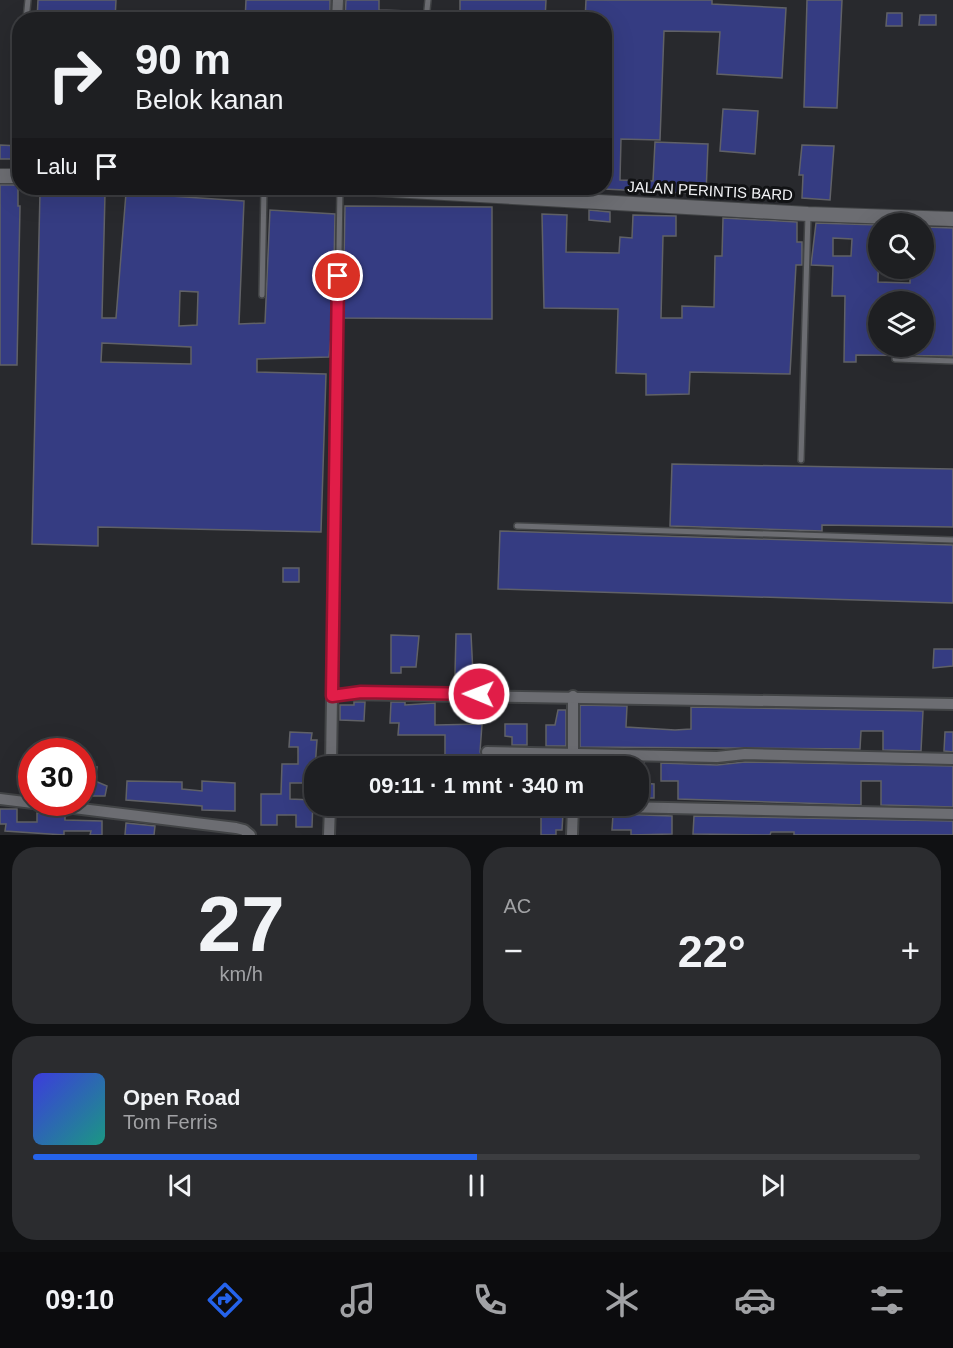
<!DOCTYPE html>
<html lang="id">
<meta charset="utf-8">
<style>
body{margin:0;font-family:Arial,sans-serif;background:#2b2c2f;color:#f1f3f6;height:100vh;display:flex;flex-direction:column;font-size:22px;white-space:nowrap}
*{box-sizing:border-box;margin:0}
p{font-size:20px;color:#a1a2a5}
.icon{flex:none;width:33px;height:33px;fill:none;stroke:currentColor;stroke-width:2;stroke-linecap:round;stroke-linejoin:round}
.map{position:relative;height:835px;overflow:hidden}
.side{display:flex;flex-direction:column;gap:12px;padding:12px;background:#101113;flex:1}
.side>*{flex:none}
.top-card{position:absolute;left:12px;top:12px;width:600px;height:183px;border-radius:24px;box-shadow:0 6px 24px #0002,0 0 0 2px #3c3d40;background:#1e1f22;color:#f1f3f6;overflow:hidden}
.buttons{position:absolute;left:868px;top:213px;display:grid;gap:12px}
.buttons a{display:grid;place-items:center;width:66px;height:66px;border-radius:50%;background:#1e1f22;box-shadow:0 6px 24px #0002,0 0 0 2px #3c3d40;font-size:30px}
.speed{position:absolute;left:18px;top:738px;display:flex;gap:12px;font-size:30px;font-weight:700;text-align:center}
.speed>*{display:grid;place-content:center;width:78px;height:78px;border-radius:50%;background:#1e1f22;box-shadow:0 6px 24px #0002,0 0 0 2px #3c3d40;line-height:1}
.speed .limit{border:9px solid #d22;background:#fff;color:#111}
.pin{position:absolute;display:grid;place-items:center;width:51px;height:51px;color:#fff;margin:-26px;border:3px solid #fff;border-radius:50%;box-shadow:0 2px 6px #0007}
.me{position:absolute;width:66px;margin:-33px;rotate:271deg;stroke-linejoin:round;filter:drop-shadow(0 0 4px #0008)}
.turn{display:flex;align-items:center;gap:21px;height:126px;padding:0 24px;font-size:27px}
.turn .icon{width:78px;height:78px;stroke-width:2.5}
.turn b{display:block;font-size:42px;line-height:51px}
.then{display:flex;align-items:center;height:57px;padding:0 24px;background:#0003;gap:12px;font-size:22px}
.big{font-size:45px;font-weight:700;line-height:1.1}
.side .card{flex:1;display:flex;flex-direction:column;justify-content:center;gap:9px;min-width:0;padding:0 21px;border-radius:24px;background:#2b2c2f}
.side .dial{align-items:center;gap:0}
.dial b{font-size:78px;line-height:1}
.song{display:flex;align-items:center;gap:18px}
.cover{width:72px;height:72px;border-radius:9px;background:linear-gradient(135deg,hsl(240 70% 55%),hsl(170 70% 35%))}
.played{height:6px;border-radius:3px;background:linear-gradient(90deg,#2563eb 50%,#3c3d40 50%)}
.keys{display:flex;justify-content:space-around;direction:ltr}
.heat{display:flex;justify-content:space-between;align-items:center;font-size:33px;direction:ltr}
.side .tiles{flex:1;display:grid;gap:12px;grid-template-columns:1fr 1fr}
.card:last-child{grid-column:span 2}
.trip{position:absolute;left:304px;top:756px;width:345px;height:60px;border-radius:24px;background:#1e1f22;box-shadow:0 6px 24px #0002,0 0 0 2px #3c3d40;font-weight:700;line-height:60px;text-align:center}
.tabs{display:flex;height:96px;justify-content:space-around;align-items:center;background:#0c0c0e;color:#a1a2a5}
.tabs .icon{width:42px;height:42px}
.tabs .on{color:#2563eb}
.tabs b{font-size:27px;color:#f1f3f6}
.map>svg:first-child{display:block}
</style>
<div class="map">
<svg width="953" height="835" viewBox="0 0 953 835">
<rect width="100%" height="100%" fill="#28292d"/>
<g fill="#353c82" stroke="#606166" stroke-width="1.5" fill-rule="evenodd">
<polygon points="38,0 116,0 115,20 37,20"/>
<polygon points="246,0 330,0 330,20 245,20"/>
<polygon points="346,0 379,0 379,10 409,11 408,20 345,20"/>
<polygon points="460,0 546,0 545,20 470,20 470,15 460,14"/>
<polygon points="586,0 712,0 712,4 786,8 782,78 717,74 720,32 664,31 660,140 621,139 620,180 653,181 655,142 708,144 706,194 604,189 604,20 585,20"/>
<polygon points="807,0 842,0 837,108 804,107"/>
<polygon points="887,13 902,13 902,26 886,26"/>
<polygon points="920,15 936,15 936,25 919,25"/>
<polygon points="723,109 758,111 755,154 720,151"/>
<polygon points="0,145 20,146 20,159 0,159"/>
<polygon points="802,145 834,146 830,200 802,198 803,175 799,175"/>
<polygon points="0,185 18,185 18,206 20,206 17,365 0,365"/>
<path d="M40 192 105 194 102 318H116L126 193 244 201 239 324 265 323 270 210 335 214 333 317 329 357 257 359V372L326 374 321 532 98 527V546L32 544ZM180 291 198 292 197 325 179 326ZM102 343 191 347V364L101 362Z"/>
<polygon points="345,206 492,207 492,319 343,318"/>
<polygon points="589,210 610,212 610,222 589,220"/>
<polygon points="542,214 567,215 566,252 619,253 620,237 632,238 633,215 676,216 676,236 663,236 661,318 682,318 682,306 714,307 715,256 722,256 723,218 797,222 797,242 802,242 802,265 796,265 790,374 690,372 689,394 646,395 646,374 616,373 618,309 544,308"/>
<path d="M816 223 879 225 878 282 910 283V268H924V227L953 228V356L856 355V362H844L845 296H832L833 266 811 265ZM833 238 852 239 851 256H833ZM879 302H924V346H879Z"/>
<polygon points="672,464 953,469 953,527 822,525 822,531 670,526"/>
<polygon points="500,531 953,545 953,603 498,589"/>
<rect x="283" y="568" width="16" height="14"/>
<polygon points="456,634 471,634 473,674 455,674"/>
<polygon points="391,635 419,636 416,667 401,667 401,673 391,673"/>
<polygon points="934,649 953,649 953,666 933,668"/>
<polygon points="354,702 365,702 364,721 340,720 340,705 354,705"/>
<polygon points="391,702 405,702 405,705 435,703 435,725 482,724 480,752 484,759 542,761 542,766 445,766 445,735 398,735 399,723 390,723"/>
<polygon points="476,704 490,704 490,722 476,721"/>
<polygon points="580,705 627,706 626,727 675,730 691,729 691,707 923,711 921,751 883,750 883,731 861,731 860,749 580,747"/>
<polygon points="558,710 566,710 566,746 546,746 546,725 555,725"/>
<polygon points="505,724 527,724 527,745 512,745 512,737 505,736"/>
<polygon points="290,732 312,733 311,740 317,740 314,783 290,783 290,799 313,800 312,827 296,827 296,815 277,815 277,825 261,825 261,794 281,794 282,764 298,764 298,747 289,747"/>
<polygon points="945,732 953,732 953,752 944,751"/>
<polygon points="580,762 644,763 643,766 580,766"/>
<polygon points="745,762 953,766 953,807 881,805 881,781 861,781 861,805 678,799 678,781 661,781 661,763 717,765"/>
<polygon points="82,766 97,767 95,781 107,786 105,796 82,796"/>
<polygon points="127,781 182,782 182,789 202,791 202,781 235,783 235,811 202,810 202,806 126,800"/>
<polygon points="639,783 654,784 654,798 639,798"/>
<polygon points="0,809 17,809 17,822 37,822 37,813 50,813 65,815 65,820 102,821 102,835 90,835 91,831 64,831 64,835 5,831 6,824 0,824"/>
<polygon points="541,812 563,813 562,830 556,830 556,835 541,835"/>
<polygon points="613,814 672,816 672,834 631,835 631,830 612,830"/>
<polygon points="694,816 953,821 953,835 794,835 794,832 771,832 770,835 693,834"/>
<polygon points="126,823 155,826 154,835 125,835"/>
</g>
<g fill="none" stroke-linecap="round" stroke-linejoin="round">
<defs>
<g id="service">
<polyline points="26,20 28,0"/>
<polyline points="426,20 428,0"/>
<polyline points="262,295 264,188"/>
<polyline points="895,359 953,361"/>
<polyline points="801,460 808,215"/>
<polyline points="517,526 953,540"/>
<polyline points="332,696 340,188"/>
</g>
<g id="minor">
<polyline points="337,20 338,0"/>
<polyline points="573,696 573,766"/>
<polyline points="487,752 717,757 745,754 953,759"/>
<polyline points="331,766 332,696 345,694 953,704"/>
<polyline points="0,799 236,828 244,830 250,835"/>
<polyline points="573,806 953,814"/>
<polyline points="329,835 330,806"/>
<polyline points="572,835 573,806"/>
</g>
<g id="tertiary">
<polyline points="0,176 20,176"/>
<polyline points="357,188 808,214 953,219"/>
</g>
</defs>
<use href="#service" stroke="#424446" stroke-width="8"/>
<use href="#minor" stroke="#424446" stroke-width="14"/>
<use href="#tertiary" stroke="#424446" stroke-width="16"/>
<use href="#service" stroke="#6c6d72" stroke-width="5"/>
<use href="#minor" stroke="#6c6d72" stroke-width="10"/>
<use href="#tertiary" stroke="#6c6d72" stroke-width="14"/>
</g>
<g fill="none" stroke-linecap="round" stroke-linejoin="round">
<defs>
<polyline id="route" points="338,276 332,696 361,692 479,694"/>
</defs>
<use href="#route" stroke="#92132f" stroke-width="15"/>
<use href="#route" stroke="#e11d48" stroke-width="10"/>
</g>
<g text-anchor="middle" stroke-width="6" stroke-linejoin="round" paint-order="stroke">
<g font-size="15" fill="#f2f3f6" stroke="#111214">
<text transform="translate(710 191) rotate(3)" y="5">JALAN PERINTIS BARD</text>
</g>
</g>
</svg>
<div class="buttons">
<a><svg class="icon" aria-label="search" viewBox="0 0 24 24"><circle cx="10" cy="10" r="6"/><path d="M15 15l6 6"/></svg></a>
<a><svg class="icon" aria-label="layers" viewBox="0 0 24 24"><path d="M12 4l9 5-9 5-9-5zM3 14l9 5 9-5"/></svg></a>
</div>
<div class="speed"><div class="limit">30</div></div>
<div class="pin" style="left:338px;top:276px;background:#d93025"><svg class="icon" aria-label="arrive" viewBox="0 0 24 24"><path d="M6 21V4h12l-3 4 3 4H6"/></svg></div>
<svg class="me" style="left:479px;top:694px" viewBox="-20 -20 40 40"><circle r="17" fill="#e11d48" stroke="#fff" stroke-width="3"/><path d="M0-11L8 9 0 5-8 9z" fill="#fff"/></svg>
<div class="trip">09:11 · 1 mnt · 340 m</div>
<div class="top-card">
<div class="turn"><svg class="icon" aria-label="right" viewBox="0 0 24 24"><path d="M7 20v-9h11M14 6l5 5-5 5"/></svg><div><b>90 m</b>Belok kanan</div></div>
<div class="then">Lalu<svg class="icon" aria-label="arrive" viewBox="0 0 24 24"><path d="M6 21V4h12l-3 4 3 4H6"/></svg></div>
</div>
</div>
<section class="side">
<div class="tiles">
<div class="card dial"><b>27</b><p>km/h</p></div>
<div class="card"><p>AC</p>
<div class="heat"><a>−</a><b class="big">22°</b><a>+</a></div>
</div>
<div class="card">
<div class="song"><i class="cover"></i><div><b>Open Road</b><p>Tom Ferris</p></div></div>
<div class="played"></div>
<div class="keys"><svg class="icon" aria-label="previous" viewBox="0 0 24 24"><path d="M18 5L8 12l10 7zM5 5v14"/></svg><svg class="icon" aria-label="pause" viewBox="0 0 24 24"><path d="M8 5v14M16 5v14"/></svg><svg class="icon" aria-label="next" viewBox="0 0 24 24"><path d="M6 5l10 7-10 7zM19 5v14"/></svg></div>
</div>
</div>
</section>
<nav class="tabs">
<b>09:10</b>
<svg class="icon on" aria-label="directions" viewBox="0 0 24 24"><path d="M12 3l9 9-9 9-9-9zM9 14v-3h6M13 9l2 2-2 2"/></svg>
<svg class="icon" aria-label="music" viewBox="0 0 24 24"><path d="M9 18V5l10-2v13"/><circle cx="6" cy="18" r="3"/><circle cx="16" cy="16" r="3"/></svg>
<svg class="icon" aria-label="phone" viewBox="0 0 24 24"><path d="M5 4h4l2 5-3 2q2 4 5 5l2-3 5 2v4C11 20 4 13 5 4z"/></svg>
<svg class="icon" aria-label="climate" viewBox="0 0 24 24"><path d="M12 3v18M4 7l16 10M4 17L20 7"/></svg>
<svg class="icon" aria-label="car" viewBox="0 0 24 24"><path d="M5 17H2v-5l4-1 3-4h7l3 4 3 1v5h-3M9 17h6M6 11h13"/><circle cx="7" cy="17" r="2"/><circle cx="17" cy="17" r="2"/></svg>
<svg class="icon" aria-label="filters" viewBox="0 0 24 24"><path d="M4 7h16M4 17h16"/><circle cx="9" cy="7" r="2"/><circle cx="15" cy="17" r="2"/></svg>
</nav>
